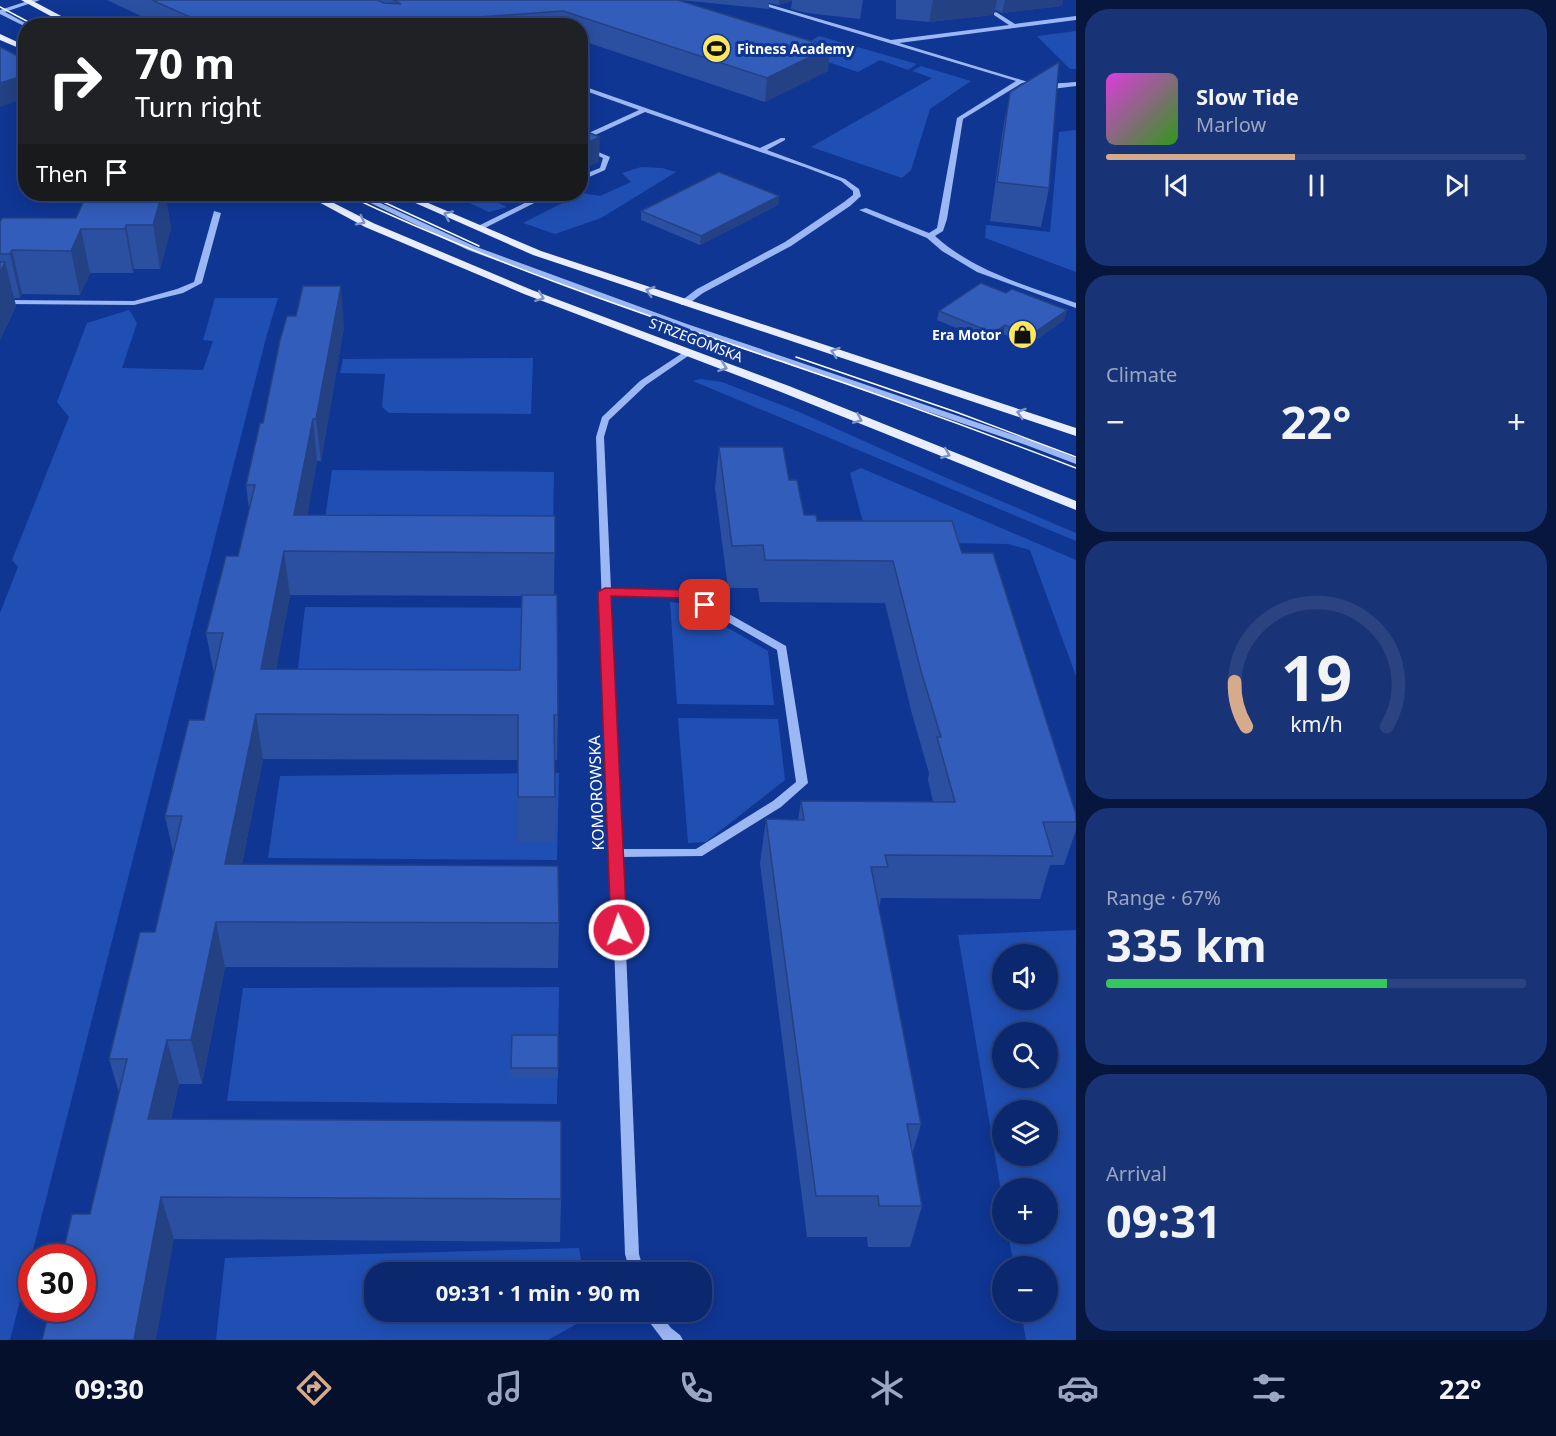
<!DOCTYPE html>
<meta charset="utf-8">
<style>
body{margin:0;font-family:"Noto Sans",sans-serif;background:#193476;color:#f1f3f6;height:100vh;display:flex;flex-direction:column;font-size:22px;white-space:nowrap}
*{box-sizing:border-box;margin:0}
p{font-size:20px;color:#9aa6c2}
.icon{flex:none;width:33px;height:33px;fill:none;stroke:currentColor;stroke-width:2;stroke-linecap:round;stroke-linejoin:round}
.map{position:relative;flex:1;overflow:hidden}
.panel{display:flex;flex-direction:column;gap:9px;padding:9px;background:#06163c;width:480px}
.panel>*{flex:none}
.hud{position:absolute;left:18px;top:18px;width:570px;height:183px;border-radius:24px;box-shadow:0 3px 15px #0003,0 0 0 2px #2b4481;background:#202124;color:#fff;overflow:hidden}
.controls{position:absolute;left:992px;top:944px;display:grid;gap:12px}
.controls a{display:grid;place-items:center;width:66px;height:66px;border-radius:50%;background:#0b286e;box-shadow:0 3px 15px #0003,0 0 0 2px #2b4481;font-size:30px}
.speed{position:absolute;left:18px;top:1244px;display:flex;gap:12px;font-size:30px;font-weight:700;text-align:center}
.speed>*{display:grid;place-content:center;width:78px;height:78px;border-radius:50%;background:#0b286e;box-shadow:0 3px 15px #0003,0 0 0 2px #2b4481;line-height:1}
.speed .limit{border:9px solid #d22;background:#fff;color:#111}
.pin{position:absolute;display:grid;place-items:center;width:51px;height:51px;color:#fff;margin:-26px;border-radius:12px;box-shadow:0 3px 9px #0006}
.me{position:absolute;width:66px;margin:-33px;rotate:357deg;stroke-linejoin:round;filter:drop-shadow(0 0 4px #0008)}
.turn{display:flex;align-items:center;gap:21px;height:126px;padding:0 18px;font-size:27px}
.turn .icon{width:78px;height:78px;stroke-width:2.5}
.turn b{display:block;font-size:42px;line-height:51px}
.then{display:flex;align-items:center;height:57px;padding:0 18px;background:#0003;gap:12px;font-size:22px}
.big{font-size:45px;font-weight:700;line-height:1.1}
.panel .card{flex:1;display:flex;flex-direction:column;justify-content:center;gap:9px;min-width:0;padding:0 21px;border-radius:24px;background:#193476}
.panel .dial{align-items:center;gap:0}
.dial svg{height:156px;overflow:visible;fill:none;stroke:#2b4481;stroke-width:7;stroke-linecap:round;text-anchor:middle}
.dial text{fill:#f1f3f6;stroke:none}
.song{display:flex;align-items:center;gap:18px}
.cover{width:72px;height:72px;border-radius:9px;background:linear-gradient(135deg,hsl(300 70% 55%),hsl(110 70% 35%))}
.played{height:6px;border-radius:3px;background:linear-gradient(90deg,#d6ab8b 45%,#2b4481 45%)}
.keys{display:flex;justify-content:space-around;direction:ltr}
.heat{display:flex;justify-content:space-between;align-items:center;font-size:33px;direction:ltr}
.charge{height:9px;border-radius:4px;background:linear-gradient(90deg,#34c759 67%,#2b4481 0)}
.trip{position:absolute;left:364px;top:1262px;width:348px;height:60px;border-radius:24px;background:#0b286e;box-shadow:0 3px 15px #0003,0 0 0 2px #2b4481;font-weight:700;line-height:60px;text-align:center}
.tabs{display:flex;height:96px;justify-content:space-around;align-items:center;background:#04102c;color:#9aa6c2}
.tabs .icon{width:42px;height:42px}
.tabs .current{color:#d6ab8b}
.tabs b{font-size:27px;color:#f1f3f6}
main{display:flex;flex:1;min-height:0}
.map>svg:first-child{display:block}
</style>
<main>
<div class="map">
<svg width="1076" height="1340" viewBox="0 0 1076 1340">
<rect width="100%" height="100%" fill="#0f3693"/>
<g fill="#204fb3" fill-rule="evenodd">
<polygon points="1076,31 1076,69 1070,69 1037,36"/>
<polygon points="819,36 917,64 908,70 880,60 858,72 810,56 801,47"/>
<polygon points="921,66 971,81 930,109 911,170 902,178 811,147 932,78 912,71"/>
<polygon points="1076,130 1076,272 985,238 986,225 1050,232 1059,132"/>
<polygon points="641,167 662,168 676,172 601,218 555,234 523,223 582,193 600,196 631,182 622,173"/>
<polygon points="450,194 479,194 507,207 489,212"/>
<polygon points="215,298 278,298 266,338 10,1340 0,1340 0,613 18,567 12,560 69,417 57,402 87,323 129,310 137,323 122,368 203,370 213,341 203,340"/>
<polygon points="533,358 531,414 389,413 382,407 385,374 340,373 343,359"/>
<polygon points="700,379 722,382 797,411 942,476 1076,533 1076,541 693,381"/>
<polygon points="861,468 1076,560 1076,676 1030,550 1008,544 889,542 865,530 850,473"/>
<polygon points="332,470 554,472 553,529 324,526"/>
<polygon points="670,602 687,604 768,651 774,705 677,704"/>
<polygon points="305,607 553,608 557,680 297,678"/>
<polygon points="678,718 778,719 785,780 706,842 688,843"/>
<polygon points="559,773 557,860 268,858 280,776"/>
<path d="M1076 930V1340H1026L1021 1311H1047V1266H1014L1008 1233H1047V1188H1002V1197L958 935ZM1002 954H1047V999H1002ZM1002 1032H1047V1077H1002ZM1002 1110H1047V1155H1002Z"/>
<polygon points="559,987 557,1104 227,1101 243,988"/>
<polygon points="579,1248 583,1272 375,1272 375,1311 590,1311 591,1316 548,1340 216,1340 225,1258"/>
</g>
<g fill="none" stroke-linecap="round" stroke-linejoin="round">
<g fill="#9bb7f4" fill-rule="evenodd">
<polygon points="31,0 40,0 5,12 31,26 26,26 26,27 0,14 0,10"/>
<path d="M745 0H754L891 40 1009 25 994 15V13L996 12 1015 24 1076 16V20L899 43 1028 82 1022 83 963 119 947 219 943 231 935 236C975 272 1026 285 1076 303V308L977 272 942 251 927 238 859 210 866 208 929 233 937 228 957 118 1016 81Z"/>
<path d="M1076 82V86L1052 89 1041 86C1049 83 1066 83 1076 82Z"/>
<polygon points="580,85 760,148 781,138 785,138 785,140 767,150 845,179 859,189 861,196 850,206 791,246 703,293 687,305 681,305 681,301 697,289 785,242 844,202 853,195 853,191 841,181 807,168 645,112 580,142 580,137 639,110 580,89"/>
<polygon points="585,148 589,148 610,157 605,170 580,181 580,176 600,168 603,158 585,150"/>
<polygon points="352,194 361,194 474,246 687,324 1032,441 1076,458 1076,464 1026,445 681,328 468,250"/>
<polygon points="543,194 552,194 481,230 474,228"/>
<polygon points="214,211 221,213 202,283 183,293 134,305 6,304 2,302 6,300 134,301 177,289 194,282"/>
<path d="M684 352H687L691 354 646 385 609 420 604 437 611 589 690 592 786 646 808 783 781 807 702 856 622 857 639 1254 644 1272H630L625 1254 596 437 602 417 640 381ZM611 595 684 597 777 650 796 782 773 801 696 849H622Z"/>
<polygon points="641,1311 658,1311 671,1328 680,1335 683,1340 663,1340"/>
</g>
<g fill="#e8eeff" fill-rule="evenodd">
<polygon points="21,0 31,0 80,26 69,26"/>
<polygon points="0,34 26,46 26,51 0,40"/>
<polygon points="304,194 316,194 373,223 532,290 789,386 1076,501 1076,510 781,392 524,294 365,227"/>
<polygon points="395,194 407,194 541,251 1076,428 1076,436 533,255"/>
</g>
<g stroke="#fff" stroke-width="1.5">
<polyline points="0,7 36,26"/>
<path d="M345 194C488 262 636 312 786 363 883 396 980 431 1076 468"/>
<polyline points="366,194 479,246"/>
<polyline points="796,357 956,412 1076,457"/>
</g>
</g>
<g fill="#2c50a1" fill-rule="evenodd">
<polygon points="107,0 863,0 860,19 807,13 791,9 792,1 779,5 769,3 769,9 680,0 828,71 765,102 580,40 580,26 162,26"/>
<polygon points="896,0 1063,0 1062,6 1002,13 995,10 992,15 929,22 896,19"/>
<polygon points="1010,92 1049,188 1041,227 990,221 1003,129"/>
<polygon points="87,194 165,194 171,228 160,269 134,269 133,273 90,273 80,295 22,294 20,298 14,298 16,306 0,340 0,222 76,218"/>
<polygon points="499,194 533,194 517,201"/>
<polygon points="779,196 778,205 700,245 641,220 641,211"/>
<polygon points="1006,293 1067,310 1064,320 1029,345 1003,334 991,342 937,320 939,311"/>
<path d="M344 327 321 461H317L307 515 555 516 554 595 558 715 557 760H555V842H518V760L263 759 242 864 559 923 558 968 225 967 202 1084H179L171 1119 561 1199 560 1242 174 1239 90 1214 119 1093 109 1059 155 932 173 852 165 816 204 720 214 674 206 633 238 556 249 509 246 485 263 423ZM290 595 522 596 520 670 276 669Z"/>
<polygon points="719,447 789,480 804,515 817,521 962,553 1076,814 1076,830 1064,865 1050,865 1040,899 881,898 879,908 921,1124 912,1155 922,1206 910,1247 868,1247 867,1237 807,1237 760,863 766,819 798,820 801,801 933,802 928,780 929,773 912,714 885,603 760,602 758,588 728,588 715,488"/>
<polygon points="558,1035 558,1078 511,1078 511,1068"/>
</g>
<g fill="#244183">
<polygon points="779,0 792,0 792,1 779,5"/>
<polygon points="933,0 997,0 995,10 992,15 929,22"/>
<polygon points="1005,0 1063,0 1062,6 1002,13"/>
<polygon points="830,47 828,71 765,102 767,78"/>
<polygon points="26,75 26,98 0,107 0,83"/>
<polygon points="600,137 599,162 580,171 580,146"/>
<polygon points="162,194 165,194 171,228 160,269 153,225"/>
<polygon points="517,194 533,194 517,201"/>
<polygon points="779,196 778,205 700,245 701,236"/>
<polygon points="126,225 134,269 133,273 125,229"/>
<polygon points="81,229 90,273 80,295 71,251"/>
<polygon points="12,250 22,294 20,298 10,254"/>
<polygon points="5,262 16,306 0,340 0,273"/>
<polygon points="341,286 344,327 321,461 316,419"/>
<polygon points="1067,310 1064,320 1029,345 1031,335"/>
<polygon points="1005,325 1003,334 991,342 993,333"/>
<polygon points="313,419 317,461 301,552 294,515"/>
<polygon points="284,551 290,595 268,713 261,669"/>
<polygon points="256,714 263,759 233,909 225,864"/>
<polygon points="216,922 225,967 202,1084 191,1040"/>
<polygon points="167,1040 179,1084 160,1163 148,1119"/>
<polygon points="161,1197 174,1239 156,1340 134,1340"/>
</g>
<g fill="#335dbb" stroke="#244183" stroke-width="1.5">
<polygon points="152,0 377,0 384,3 401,4 393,0 678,0 830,47 767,78 563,11 383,24 386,26 212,26 204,21 199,21"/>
<polygon points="0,47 26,60 26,75 0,83"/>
<polygon points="1059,62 1049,188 997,182 1010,92"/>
<polygon points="580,129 600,137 580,146"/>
<polygon points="719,172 779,196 701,236 641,211"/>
<polygon points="87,194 162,194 153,225 126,225 125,229 81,229 71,251 12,250 10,254 0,254 0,222 2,218 76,218"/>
<polygon points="0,262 5,262 0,273"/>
<polygon points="981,283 1006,293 1012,289 1067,310 1031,335 1005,325 993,333 939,311"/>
<polygon points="303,286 341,286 316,419 313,419 294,515 555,516 555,553 284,551 261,669 520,670 522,595 557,595 558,715 554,715 555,797 518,797 518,715 256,714 225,864 558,866 559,923 216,922 191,1040 167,1040 148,1119 561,1121 561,1199 161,1197 134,1340 42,1340 50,1308 82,1308 82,1257 62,1257 72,1214 90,1214 127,1059 109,1059 140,932 155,932 182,816 165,816 189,720 204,720 223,633 206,633 226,556 238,556 255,485 246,485 260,423 263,423 280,340 287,316 296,316"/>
<polygon points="719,447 783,447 789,480 797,480 804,515 816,515 817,521 952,521 962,553 993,553 1076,814 1076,822 1043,822 1053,856 885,855 888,867 871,867 921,1124 907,1124 922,1206 879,1206 878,1196 816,1196 766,819 804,820 801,801 955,802 937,737 941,737 921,671 893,561 765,560 763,545 732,546"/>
<polygon points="512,1035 558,1035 558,1068 511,1068"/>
</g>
<defs><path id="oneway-chevron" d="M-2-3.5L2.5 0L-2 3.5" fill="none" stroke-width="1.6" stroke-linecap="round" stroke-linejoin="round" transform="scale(1.5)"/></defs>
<g stroke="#7c92c9">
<use href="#oneway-chevron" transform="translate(448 215) rotate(-156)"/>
<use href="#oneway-chevron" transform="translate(361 221) rotate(27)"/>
<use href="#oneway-chevron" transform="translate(650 291) rotate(-162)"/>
<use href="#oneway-chevron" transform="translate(540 297) rotate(21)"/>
<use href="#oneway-chevron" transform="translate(835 352) rotate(-162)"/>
<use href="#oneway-chevron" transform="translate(723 367) rotate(20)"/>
<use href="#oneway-chevron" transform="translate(1021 413) rotate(-162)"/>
<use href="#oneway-chevron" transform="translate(858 419) rotate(23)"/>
<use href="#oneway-chevron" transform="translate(946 454) rotate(22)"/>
</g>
<polygon fill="#e11d48" stroke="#92132f" stroke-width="1.5" points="605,588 686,590 712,605 705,609 683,598 611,596 627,930 625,934 619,936 614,934 611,930 598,592"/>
<defs>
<symbol id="stadium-disc" viewBox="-11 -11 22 22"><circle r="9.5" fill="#ffe75e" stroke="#0f3693"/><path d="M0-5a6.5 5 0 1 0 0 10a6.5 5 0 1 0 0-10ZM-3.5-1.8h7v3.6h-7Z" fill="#111"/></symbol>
<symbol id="shop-disc" viewBox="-11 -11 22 22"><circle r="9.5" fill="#ffe75e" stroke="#0f3693"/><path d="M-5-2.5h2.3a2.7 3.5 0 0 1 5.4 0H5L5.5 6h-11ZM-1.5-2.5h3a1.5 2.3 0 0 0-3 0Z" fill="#111"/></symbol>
</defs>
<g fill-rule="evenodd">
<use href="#stadium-disc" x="700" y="32" width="33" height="33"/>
<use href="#shop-disc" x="1006" y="318" width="33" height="33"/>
</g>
<g text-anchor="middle" stroke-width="6" stroke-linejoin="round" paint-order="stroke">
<g font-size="14" font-weight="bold" fill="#fff" stroke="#0f3693" text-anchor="start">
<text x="737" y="54">Fitness Academy</text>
<text x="1001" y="340" text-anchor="end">Era Motor</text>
</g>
<g font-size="14" fill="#fff" stroke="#0f3693">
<text transform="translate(696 340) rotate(21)" y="5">STRZEGOMSKA</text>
</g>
<g font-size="16" fill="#fff" stroke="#0f3693">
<text transform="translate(596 793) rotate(-92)" y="6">KOMOROWSKA</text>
</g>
</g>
</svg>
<div class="controls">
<a><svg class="icon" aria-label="sound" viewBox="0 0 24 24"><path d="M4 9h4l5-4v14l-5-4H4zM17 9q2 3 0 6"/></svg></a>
<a><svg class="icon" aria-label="search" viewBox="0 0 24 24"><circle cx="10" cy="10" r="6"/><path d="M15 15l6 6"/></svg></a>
<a><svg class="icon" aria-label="layers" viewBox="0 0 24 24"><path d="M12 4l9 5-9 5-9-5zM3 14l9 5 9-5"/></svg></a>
<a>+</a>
<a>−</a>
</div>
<div class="speed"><div class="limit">30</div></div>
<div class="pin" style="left:705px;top:605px;background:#d93025"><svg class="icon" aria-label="arrive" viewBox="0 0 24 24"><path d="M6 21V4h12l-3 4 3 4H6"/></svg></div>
<svg class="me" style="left:619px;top:930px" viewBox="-20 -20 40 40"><circle r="17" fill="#e11d48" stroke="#fff" stroke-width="3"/><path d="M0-11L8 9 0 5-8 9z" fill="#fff"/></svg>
<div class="trip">09:31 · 1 min · 90 m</div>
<div class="hud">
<div class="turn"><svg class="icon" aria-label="right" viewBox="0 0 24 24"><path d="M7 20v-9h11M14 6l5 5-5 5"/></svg><div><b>70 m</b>Turn right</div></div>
<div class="then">Then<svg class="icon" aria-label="arrive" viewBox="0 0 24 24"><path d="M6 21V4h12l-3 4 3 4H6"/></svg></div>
</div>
</div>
<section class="panel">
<div class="card">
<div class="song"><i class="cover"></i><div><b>Slow Tide</b><p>Marlow</p></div></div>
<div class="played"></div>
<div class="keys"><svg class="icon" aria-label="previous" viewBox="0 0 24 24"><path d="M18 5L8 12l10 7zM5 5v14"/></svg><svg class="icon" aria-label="pause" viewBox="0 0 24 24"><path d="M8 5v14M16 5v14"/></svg><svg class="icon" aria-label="next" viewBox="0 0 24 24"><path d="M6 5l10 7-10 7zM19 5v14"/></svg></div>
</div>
<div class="card"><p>Climate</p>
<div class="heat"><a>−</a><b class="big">22°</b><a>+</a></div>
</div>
<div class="card dial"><svg viewBox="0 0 100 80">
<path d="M14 69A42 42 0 1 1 86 69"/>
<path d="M14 69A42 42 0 0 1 8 46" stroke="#d6ab8b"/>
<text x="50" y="56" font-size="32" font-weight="700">19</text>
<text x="50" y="72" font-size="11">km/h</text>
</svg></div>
<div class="card"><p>Range · 67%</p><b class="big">335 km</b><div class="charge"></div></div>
<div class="card"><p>Arrival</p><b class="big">09:31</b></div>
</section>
</main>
<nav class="tabs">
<b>09:30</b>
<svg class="icon current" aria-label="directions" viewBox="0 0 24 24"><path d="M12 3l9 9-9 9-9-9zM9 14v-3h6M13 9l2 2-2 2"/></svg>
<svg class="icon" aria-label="music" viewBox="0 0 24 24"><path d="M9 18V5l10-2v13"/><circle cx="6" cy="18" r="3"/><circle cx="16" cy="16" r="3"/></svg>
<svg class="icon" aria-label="phone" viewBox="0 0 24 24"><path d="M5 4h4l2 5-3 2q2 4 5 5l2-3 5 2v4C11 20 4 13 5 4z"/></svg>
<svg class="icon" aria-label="climate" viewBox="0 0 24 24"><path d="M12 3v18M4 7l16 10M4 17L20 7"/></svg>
<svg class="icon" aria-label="car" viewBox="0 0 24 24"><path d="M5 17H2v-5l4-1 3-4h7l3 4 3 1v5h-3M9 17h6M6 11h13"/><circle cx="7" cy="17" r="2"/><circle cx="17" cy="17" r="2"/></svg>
<svg class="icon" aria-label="filters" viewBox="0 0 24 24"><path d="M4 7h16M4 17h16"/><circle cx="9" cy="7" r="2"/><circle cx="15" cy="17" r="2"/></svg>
<b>22°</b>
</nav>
